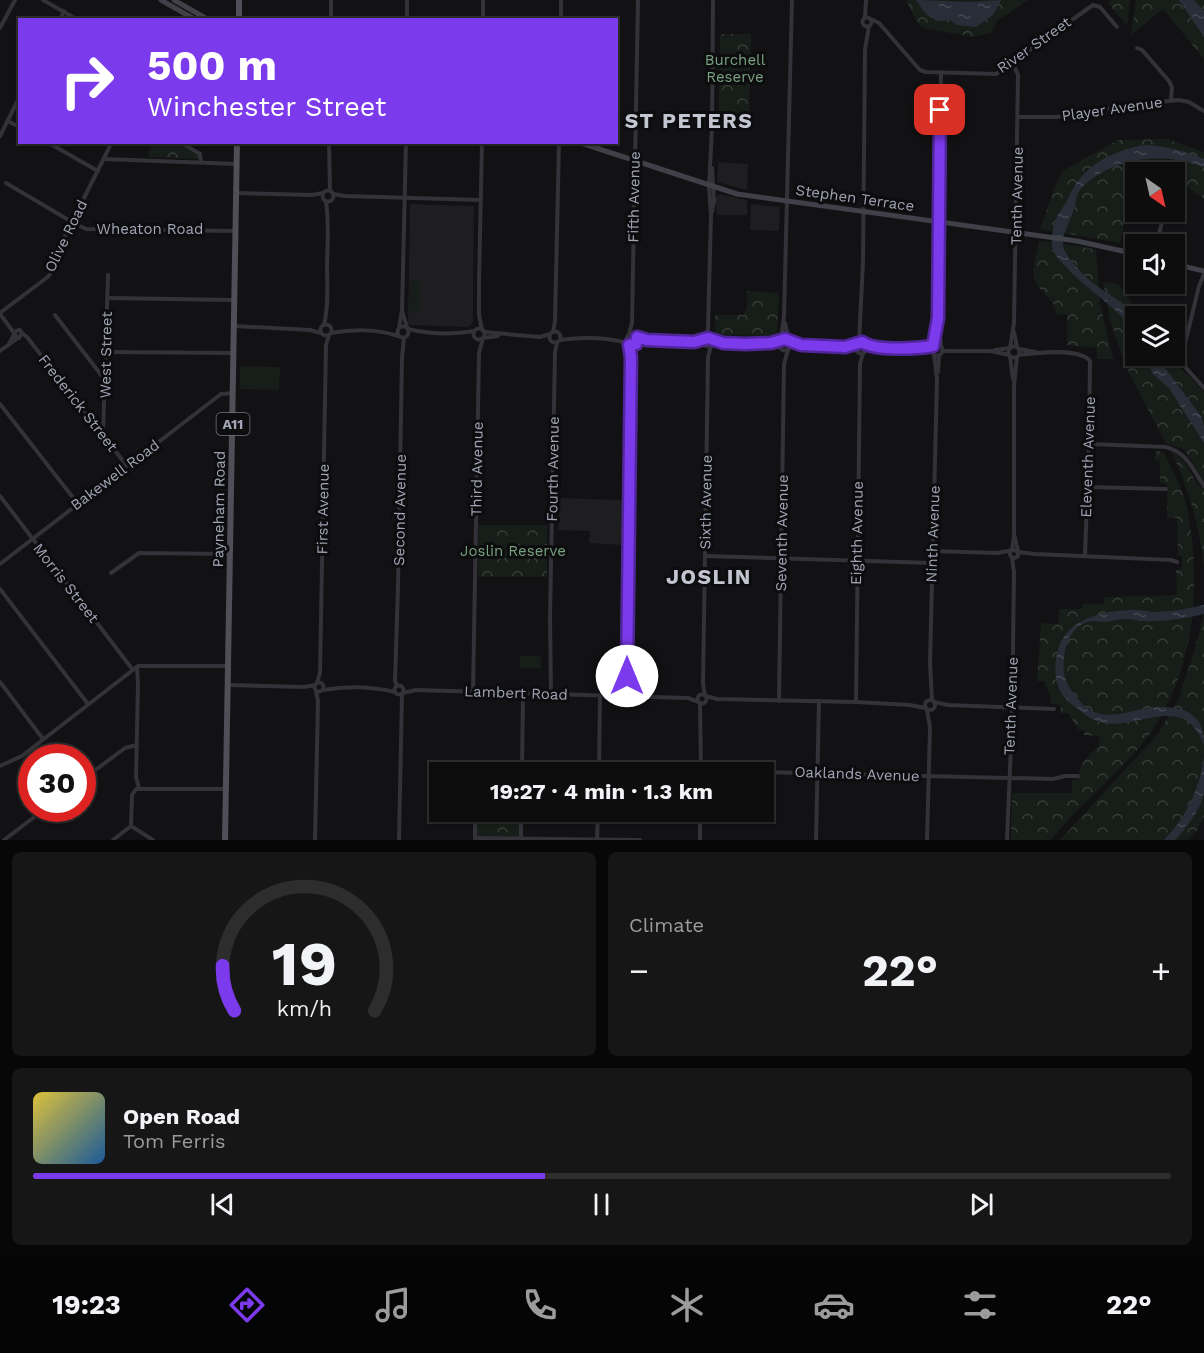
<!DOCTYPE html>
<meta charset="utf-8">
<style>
body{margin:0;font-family:"Work Sans",sans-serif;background:#171617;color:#f1f3f6;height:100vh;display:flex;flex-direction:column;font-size:22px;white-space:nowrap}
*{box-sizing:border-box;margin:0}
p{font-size:20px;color:#9b9c9e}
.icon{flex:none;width:33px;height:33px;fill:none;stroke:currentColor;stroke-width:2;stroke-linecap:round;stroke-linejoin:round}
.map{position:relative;height:840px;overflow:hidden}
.sheet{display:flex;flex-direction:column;gap:12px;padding:12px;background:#080708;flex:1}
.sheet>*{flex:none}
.banner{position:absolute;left:18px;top:18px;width:600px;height:126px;border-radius:0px;box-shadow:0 2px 4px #0004,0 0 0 2px #2e2d2e;background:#7c3aed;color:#fff;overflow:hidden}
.needle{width:39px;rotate:146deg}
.fabs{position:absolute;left:1125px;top:162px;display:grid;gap:12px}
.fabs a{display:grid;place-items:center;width:60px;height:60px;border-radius:0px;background:#0e0d0e;box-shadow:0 2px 4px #0004,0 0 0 2px #2e2d2e;font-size:30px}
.speed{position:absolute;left:18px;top:744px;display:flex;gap:12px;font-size:30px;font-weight:700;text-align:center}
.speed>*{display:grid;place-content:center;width:78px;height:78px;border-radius:50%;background:#0e0d0e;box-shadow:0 2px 4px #0004,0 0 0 2px #2e2d2e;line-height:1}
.speed .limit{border:9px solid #d22;background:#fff;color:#111}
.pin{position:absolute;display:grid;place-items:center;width:51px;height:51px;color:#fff;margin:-26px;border-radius:12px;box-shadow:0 3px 9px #0006}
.me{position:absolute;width:66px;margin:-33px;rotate:0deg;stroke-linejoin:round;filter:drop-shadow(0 0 4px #0008)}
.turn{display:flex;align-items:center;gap:21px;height:126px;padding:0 30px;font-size:27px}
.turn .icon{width:78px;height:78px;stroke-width:2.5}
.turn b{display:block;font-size:42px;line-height:51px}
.big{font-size:45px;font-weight:700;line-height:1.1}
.sheet .widget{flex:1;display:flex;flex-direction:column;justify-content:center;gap:9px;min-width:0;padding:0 21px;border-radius:9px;background:#171617}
.sheet .dial{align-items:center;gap:0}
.dial svg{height:156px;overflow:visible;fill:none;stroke:#2e2d2e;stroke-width:7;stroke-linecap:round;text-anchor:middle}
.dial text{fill:#f1f3f6;stroke:none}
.song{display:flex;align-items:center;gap:18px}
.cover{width:72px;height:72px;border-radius:9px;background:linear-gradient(135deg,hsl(50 70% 55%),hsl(210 70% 35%))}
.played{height:6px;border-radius:3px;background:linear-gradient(90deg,#7c3aed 45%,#2e2d2e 45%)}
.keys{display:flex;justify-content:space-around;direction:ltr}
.heat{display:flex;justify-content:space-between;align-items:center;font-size:33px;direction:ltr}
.sheet .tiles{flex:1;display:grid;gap:12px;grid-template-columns:1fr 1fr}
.widget:last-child{grid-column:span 2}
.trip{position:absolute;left:429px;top:762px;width:345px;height:60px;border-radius:0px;background:#0e0d0e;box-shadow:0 2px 4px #0004,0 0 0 2px #2e2d2e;font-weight:700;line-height:60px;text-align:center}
.tabs{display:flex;height:96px;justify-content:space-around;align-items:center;background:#060506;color:#9b9c9e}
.tabs .icon{width:42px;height:42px}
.tabs .active{color:#7c3aed}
.tabs b{font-size:27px;color:#f1f3f6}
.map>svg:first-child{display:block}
</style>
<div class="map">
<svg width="1204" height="840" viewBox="0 0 1204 840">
<defs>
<pattern id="park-crowns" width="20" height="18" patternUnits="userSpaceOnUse" patternTransform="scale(1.5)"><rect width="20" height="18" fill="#171e19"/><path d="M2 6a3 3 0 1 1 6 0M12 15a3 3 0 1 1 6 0" fill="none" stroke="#363c38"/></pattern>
<pattern id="water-ripples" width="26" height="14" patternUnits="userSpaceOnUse" patternTransform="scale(1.5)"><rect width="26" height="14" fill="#272e37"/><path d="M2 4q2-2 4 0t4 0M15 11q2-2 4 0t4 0" fill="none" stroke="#434952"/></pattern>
</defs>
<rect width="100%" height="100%" fill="#121113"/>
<g fill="#1e1d20">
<polygon points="718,162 748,164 747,190 717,182"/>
<polygon points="719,194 747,200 747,215 717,215 715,198"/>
<polygon points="410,204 474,206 473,322 469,327 411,325 408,323"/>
<polygon points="751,204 780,207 779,231 750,230"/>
<polygon points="559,498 623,500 622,545 589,543 590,531 558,530"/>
</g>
<g fill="#171e19">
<polygon points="410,280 416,280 420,284 419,312 409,313"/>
<polygon points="240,366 280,367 279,390 240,389"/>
<rect x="520" y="656" width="21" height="12"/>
</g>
<g fill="url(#park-crowns)">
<polygon points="906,0 1028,0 997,21 992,33 973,37 923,28 915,19"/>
<polygon points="1111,0 1130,0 1127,26 1108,3"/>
<polygon points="1136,0 1204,0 1204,59 1163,9 1131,35"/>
<polygon points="720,34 751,34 749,130 718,130"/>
<polygon points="1167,139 1204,152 1204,199 1175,178 1174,172 1136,172 1135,201 1129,204 1120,243 1040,229 1056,184 1064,170 1118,140"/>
<polygon points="151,142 176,143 197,154 199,159 148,157"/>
<path d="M1039 241 1080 246 1096 250 1100 303 1113 359H1097V348L1067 345V315L1056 314C1056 300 1042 294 1036 283 1029 271 1038 253 1039 241Z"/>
<polygon points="1103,282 1118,284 1141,316 1136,316 1136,356 1174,356 1175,350 1179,366 1204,392 1204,483 1191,459 1184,450 1166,443 1135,385 1126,366 1110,321"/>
<polygon points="747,291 779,293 777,336 717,335 715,333 715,315 744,315 747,305"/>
<path d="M1155 450 1164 453C1171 468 1179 483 1185 499 1204 581 1196 681 1139 748 1112 780 1077 806 1051 840H1011L1012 793H1072V780H1077C1079 765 1087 756 1099 746V736L1084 735V730H1079L1068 713H1060L1061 705 1051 704V698L1044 681H1037L1041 623 1058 624 1059 609H1082L1083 604H1104V597L1177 595 1176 570 1182 569V556L1178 555 1177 518H1167V484L1160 483V461L1155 460Z"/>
<path d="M1171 451C1192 463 1190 480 1204 489V567C1199 525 1189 489 1171 451Z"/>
<rect x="478" y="525" width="69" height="52"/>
<polygon points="1204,613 1204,816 1196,832 1188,840 1060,840 1158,734 1182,693 1180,692 1193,656"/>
<polygon points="477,812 521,812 521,838 475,838"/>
</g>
<g fill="url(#water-ripples)">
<polygon points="916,0 969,2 1001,0 993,15 976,27 957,25 950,20 937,21 926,14"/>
<polygon points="1179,0 1194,0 1204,11 1204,37"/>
<path d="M1145 145C1166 146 1185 151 1204 159V167C1180 158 1152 155 1128 162 1112 166 1087 178 1078 193 1076 197 1076 202 1075 206 1071 220 1063 230 1063 245 1063 255 1088 280 1097 286 1109 295 1128 304 1135 319 1136 323 1135 328 1135 332 1118 308 1090 292 1069 270 1064 264 1057 259 1054 252 1050 245 1052 233 1054 225 1056 214 1065 207 1069 197 1082 166 1113 150 1145 145Z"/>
<polygon points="1147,356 1156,356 1201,416 1204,426 1204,443 1169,388 1153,374 1148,364"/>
<path d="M1204 605V614C1184 619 1161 622 1141 621 1136 620 1132 619 1127 619 1120 619 1112 621 1105 622 1099 622 1092 620 1087 622 1072 626 1065 645 1064 659 1062 672 1065 682 1073 693 1099 731 1127 708 1160 707 1188 707 1204 716 1204 745 1200 733 1191 720 1178 717 1150 711 1119 733 1092 719 1086 716 1080 710 1074 706 1056 694 1053 674 1057 654 1064 618 1104 610 1136 610 1144 610 1151 613 1159 612 1174 612 1189 608 1204 605Z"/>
<path d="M1204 757C1204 768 1204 780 1204 791 1202 808 1187 827 1175 840H1164C1186 818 1200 788 1204 757Z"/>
</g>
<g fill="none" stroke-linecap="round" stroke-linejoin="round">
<g stroke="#323238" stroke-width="4">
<polyline points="43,0 78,20"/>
<polyline points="865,17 866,0"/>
<circle cx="867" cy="22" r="4.5"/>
<polyline points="871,19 879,23 920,70 926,72 996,74 1093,5 1100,7 1117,27"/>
<polyline points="60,20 64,11"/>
<polyline points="331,20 331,0"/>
<polyline points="407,20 407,0"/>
<polyline points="483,20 483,0"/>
<polyline points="561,20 561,0"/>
<polyline points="0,28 15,0"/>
<polyline points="1137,48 1142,50 1169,81 1172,87 1171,100"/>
<polyline points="941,72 938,318 941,345"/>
<polyline points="1018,117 1057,117 1131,105 1179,100 1189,102 1204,111"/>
<polyline points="7,121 20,127"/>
<polyline points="0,136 20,96"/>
<polyline points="47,142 98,171"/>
<polyline points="180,142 200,154 201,162"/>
<polyline points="329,142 330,191"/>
<polyline points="104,159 236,164"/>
<polyline points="6,183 72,222 86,229 235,231"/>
<circle cx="328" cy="196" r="5.5"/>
<polyline points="237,193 312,195 323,193"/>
<polyline points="333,194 345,196 481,200"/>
<polyline points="712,212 714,201 712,168"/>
<polyline points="1156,244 1165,212"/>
<polyline points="1204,274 1199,286 1182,356 1186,368 1204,388"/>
<polyline points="108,298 234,300"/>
<polyline points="402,311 407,327"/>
<polyline points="0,313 49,276 63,240 112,142"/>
<polyline points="0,314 14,333"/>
<polyline points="55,315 105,380"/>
<polyline points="785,323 789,341"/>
<circle cx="326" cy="330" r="5.5"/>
<path d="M324 325C329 305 327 283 327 263 328 243 329 222 326 201"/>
<polyline points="234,326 310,330 321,333"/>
<circle cx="403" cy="332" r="5.5"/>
<polyline points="399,328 402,310 406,142"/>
<circle cx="479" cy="334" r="5.5"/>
<path d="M408 329C430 334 452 335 474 331"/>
<polyline points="482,330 479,315 479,282 482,142"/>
<circle cx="555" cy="337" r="5.5"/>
<polyline points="484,332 540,337 550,334"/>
<polyline points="553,332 555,321 559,142"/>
<polyline points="1014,332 1017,347"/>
<polyline points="22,333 27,337 127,466"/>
<path d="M331 333C352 329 378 329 398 336"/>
<circle cx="632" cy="339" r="5.5"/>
<polyline points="629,334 632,323 638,0"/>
<polyline points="637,337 647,340 694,342 704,345"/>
<circle cx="708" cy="342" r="4.5"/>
<polyline points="483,338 498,336"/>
<polyline points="706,338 708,328 711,215 709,186 712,128 713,0"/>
<circle cx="785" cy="345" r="5.5"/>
<path d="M560 340C582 337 605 337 627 343"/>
<polyline points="781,340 784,316 792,0"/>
<path d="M790 342C811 348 834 344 855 350"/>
<polyline points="859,342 863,262 865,49 869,26"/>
<circle cx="861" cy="348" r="5.5"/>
<polyline points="9,344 16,331 20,330 22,333 19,338 14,335"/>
<circle cx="937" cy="350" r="5.5"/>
<polyline points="712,345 780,342"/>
<polyline points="866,345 899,348 933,346"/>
<polyline points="934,345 937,325"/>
<circle cx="1014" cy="352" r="5.5"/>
<polyline points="1010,348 1014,323 1018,75 1013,63"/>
<polyline points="1019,349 1036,352"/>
<polyline points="995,350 1010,348"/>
<polyline points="0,351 18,338"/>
<polyline points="943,351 991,351 1009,355"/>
<polyline points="106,352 234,353"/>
<path d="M1019 355C1035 353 1079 347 1090 361L1089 444 1085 556"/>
<polyline points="1010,357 1013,379"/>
<polyline points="1017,357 1014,385 1014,534 1018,551"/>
<polyline points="938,372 939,355"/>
<polyline points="0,404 78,504"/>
<polyline points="103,435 108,275"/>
<path d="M1089 444 1166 447C1188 453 1192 469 1204 486"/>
<polyline points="1088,487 1166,489"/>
<polyline points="0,496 133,670"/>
<polyline points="1012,550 1014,536"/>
<polyline points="932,551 997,553 1014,550 1018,552 1018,556 1013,559 1010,555 1010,552"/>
<polyline points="1018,552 1035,554 1171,560 1177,562"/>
<polyline points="705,556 932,563"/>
<polyline points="0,564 221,394 233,393"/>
<polyline points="111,573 139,553 229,554"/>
<polyline points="0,589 88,704"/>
<polyline points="137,667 138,684 136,777 139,788"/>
<polyline points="0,682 43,739"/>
<circle cx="319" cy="687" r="4.5"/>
<polyline points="317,683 320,673 326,345 329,335"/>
<polyline points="229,685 304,687 315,685"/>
<circle cx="399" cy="690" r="4.5"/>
<polyline points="397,686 395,681 398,587 402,357 404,338"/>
<path d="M323 690C346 686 373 687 395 692"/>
<polyline points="473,692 479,353 483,338"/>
<polyline points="403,693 416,690 688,698 699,702"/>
<polyline points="551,694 550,618 555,352 557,343"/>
<circle cx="702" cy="699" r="4.5"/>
<polyline points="705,695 703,684 708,357 711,346"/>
<polyline points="627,696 631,357 629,345"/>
<polyline points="706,696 717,699 856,702 910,705 925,708"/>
<circle cx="930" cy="705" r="5"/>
<polyline points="932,700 930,663 937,379 934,354"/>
<polyline points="779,701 784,364 788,350"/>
<polyline points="856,702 860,364 863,353"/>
<polyline points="934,702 948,705 1054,709"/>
<polyline points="700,703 701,771"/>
<polyline points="927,709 930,728 927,840"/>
<polyline points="0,766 22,756 138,666 228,666"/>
<polyline points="600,768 1053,779 1065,776 1078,776"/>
<polyline points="522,772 523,693"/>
<polyline points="599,772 600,695"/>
<polyline points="82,780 125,748 137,745"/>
<polyline points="131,826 153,840"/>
<polyline points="475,838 640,840"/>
<polyline points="521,838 521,812"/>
<polyline points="475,839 475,820 477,812"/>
<polyline points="4,840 46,808"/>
<polyline points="113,840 131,826 132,795 136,789 226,789"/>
<polyline points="315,840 318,701 316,691"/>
<polyline points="399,840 402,694"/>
<polyline points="597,840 598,812"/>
<polyline points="700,840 700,812"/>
<polyline points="816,840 819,701"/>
<polyline points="1007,840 1012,722 1014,572 1012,558"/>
</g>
<g stroke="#404148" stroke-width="5">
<polyline points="161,0 196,20"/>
<polyline points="174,0 209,20"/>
<polyline points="578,142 737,194 1077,241 1136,254"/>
<polyline points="1174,264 1204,271"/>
</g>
<g stroke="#4e4f57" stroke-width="6">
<polyline points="239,20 239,0"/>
<polyline points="225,840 237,142"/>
</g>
</g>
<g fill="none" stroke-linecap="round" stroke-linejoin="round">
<defs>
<path id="route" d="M627 676 631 357 629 345 636 344 637 337 647 340 694 342 708 338 723 343 746 344 771 343 785 339 801 345 845 347 862 342C875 351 915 349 933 346L938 318 940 110"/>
</defs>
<use href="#route" stroke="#51269a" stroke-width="15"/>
<use href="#route" stroke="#7c3aed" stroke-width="10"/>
</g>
<g text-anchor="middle" stroke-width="6" stroke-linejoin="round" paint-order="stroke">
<rect fill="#0d0c0e" stroke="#757783" stroke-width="1.5" x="216.5" y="413" width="33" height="22" rx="4.5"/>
<g font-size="14" font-weight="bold" fill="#a2a5b5">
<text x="233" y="429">A11</text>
</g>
<g font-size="15" fill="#a2a5b5" stroke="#0d0c0e">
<text transform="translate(1034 45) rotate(-35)" y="5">River Street</text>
<text transform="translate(1112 109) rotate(-8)" y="5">Player Avenue</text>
<text transform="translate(1017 196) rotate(-89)" y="5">Tenth Avenue</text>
<text transform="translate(634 197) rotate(-89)" y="5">Fifth Avenue</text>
<text transform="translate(855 198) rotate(8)" y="5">Stephen Terrace</text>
<text x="150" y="234">Wheaton Road</text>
<text transform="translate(66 236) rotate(-64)" y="5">Olive Road</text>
<text transform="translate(106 355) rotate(-89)" y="5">West Street</text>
<text transform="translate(78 403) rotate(52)" y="5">Frederick Street</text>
<text transform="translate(1088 457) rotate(-88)" y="5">Eleventh Avenue</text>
<text transform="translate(477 469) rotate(-89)" y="5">Third Avenue</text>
<text transform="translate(553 469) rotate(-89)" y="5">Fourth Avenue</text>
<text transform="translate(115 475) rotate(-37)" y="5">Bakewell Road</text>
<text transform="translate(706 502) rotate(-89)" y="5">Sixth Avenue</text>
<text transform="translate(219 509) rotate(-89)" y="5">Payneham Road</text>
<text transform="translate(323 509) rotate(-89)" y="5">First Avenue</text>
<text transform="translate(400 510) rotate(-89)" y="5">Second Avenue</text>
<text transform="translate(782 533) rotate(-89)" y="5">Seventh Avenue</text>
<text transform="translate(857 533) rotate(-89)" y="5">Eighth Avenue</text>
<text transform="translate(933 534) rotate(-88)" y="5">Ninth Avenue</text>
<text transform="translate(66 583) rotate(52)" y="5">Morris Street</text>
<text transform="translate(516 693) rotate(2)" y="5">Lambert Road</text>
<text transform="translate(1011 706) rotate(-88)" y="5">Tenth Avenue</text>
<text transform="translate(857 774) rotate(2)" y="5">Oaklands Avenue</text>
</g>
<g font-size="15" fill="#77a17f" stroke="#0d0c0e">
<text x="735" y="65">Burchell<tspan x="735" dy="17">Reserve</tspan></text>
<text x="513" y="556">Joslin Reserve</text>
</g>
<g font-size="21" font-weight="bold" letter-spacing="1.5" fill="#c3c5d0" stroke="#0d0c0e">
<text x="689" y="128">ST PETERS</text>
<text x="709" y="584">JOSLIN</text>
</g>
</g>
</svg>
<div class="fabs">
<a><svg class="needle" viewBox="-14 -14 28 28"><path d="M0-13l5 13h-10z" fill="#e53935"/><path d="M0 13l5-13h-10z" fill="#9b9c9e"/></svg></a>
<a><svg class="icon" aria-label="sound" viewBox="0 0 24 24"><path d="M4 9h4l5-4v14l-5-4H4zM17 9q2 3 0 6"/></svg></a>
<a><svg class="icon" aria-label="layers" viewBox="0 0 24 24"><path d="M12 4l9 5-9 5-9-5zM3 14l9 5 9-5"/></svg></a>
</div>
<div class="speed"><div class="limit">30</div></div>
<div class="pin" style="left:940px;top:110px;background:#d93025"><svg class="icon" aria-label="arrive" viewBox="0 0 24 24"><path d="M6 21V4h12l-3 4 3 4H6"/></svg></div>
<svg class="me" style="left:627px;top:676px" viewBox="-20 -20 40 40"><circle r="19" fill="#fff"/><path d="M0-13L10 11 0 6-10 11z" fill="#7c3aed"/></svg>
<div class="trip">19:27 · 4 min · 1.3 km</div>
<div class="banner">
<div class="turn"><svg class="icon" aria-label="right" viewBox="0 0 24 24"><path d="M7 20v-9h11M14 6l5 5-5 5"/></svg><div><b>500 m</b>Winchester Street</div></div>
</div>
</div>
<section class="sheet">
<div class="tiles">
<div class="widget dial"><svg viewBox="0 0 100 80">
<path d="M14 69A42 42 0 1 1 86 69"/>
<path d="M14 69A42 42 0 0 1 8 46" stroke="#7c3aed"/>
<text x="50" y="56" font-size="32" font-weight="700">19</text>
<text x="50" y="72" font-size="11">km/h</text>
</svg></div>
<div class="widget"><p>Climate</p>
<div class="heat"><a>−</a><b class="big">22°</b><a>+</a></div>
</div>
<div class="widget">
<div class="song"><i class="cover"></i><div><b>Open Road</b><p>Tom Ferris</p></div></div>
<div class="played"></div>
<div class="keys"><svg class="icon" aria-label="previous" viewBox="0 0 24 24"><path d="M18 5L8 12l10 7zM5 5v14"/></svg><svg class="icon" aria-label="pause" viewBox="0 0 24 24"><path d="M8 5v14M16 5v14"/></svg><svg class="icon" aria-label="next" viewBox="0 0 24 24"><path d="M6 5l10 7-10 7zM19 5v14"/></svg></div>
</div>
</div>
</section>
<nav class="tabs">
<b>19:23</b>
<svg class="icon active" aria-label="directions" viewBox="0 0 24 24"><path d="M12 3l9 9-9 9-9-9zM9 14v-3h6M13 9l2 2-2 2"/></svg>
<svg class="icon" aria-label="music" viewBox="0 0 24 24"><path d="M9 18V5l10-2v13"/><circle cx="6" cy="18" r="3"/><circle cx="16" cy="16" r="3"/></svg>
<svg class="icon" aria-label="phone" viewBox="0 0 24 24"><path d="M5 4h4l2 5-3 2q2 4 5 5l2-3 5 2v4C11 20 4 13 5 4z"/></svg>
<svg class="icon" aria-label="climate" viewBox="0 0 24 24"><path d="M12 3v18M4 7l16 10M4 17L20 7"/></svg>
<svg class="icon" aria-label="car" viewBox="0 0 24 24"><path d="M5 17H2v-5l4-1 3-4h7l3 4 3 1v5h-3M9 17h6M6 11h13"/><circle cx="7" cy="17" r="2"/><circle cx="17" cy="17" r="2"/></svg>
<svg class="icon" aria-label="filters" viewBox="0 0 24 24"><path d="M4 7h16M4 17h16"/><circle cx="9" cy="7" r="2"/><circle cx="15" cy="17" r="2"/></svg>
<b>22°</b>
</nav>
